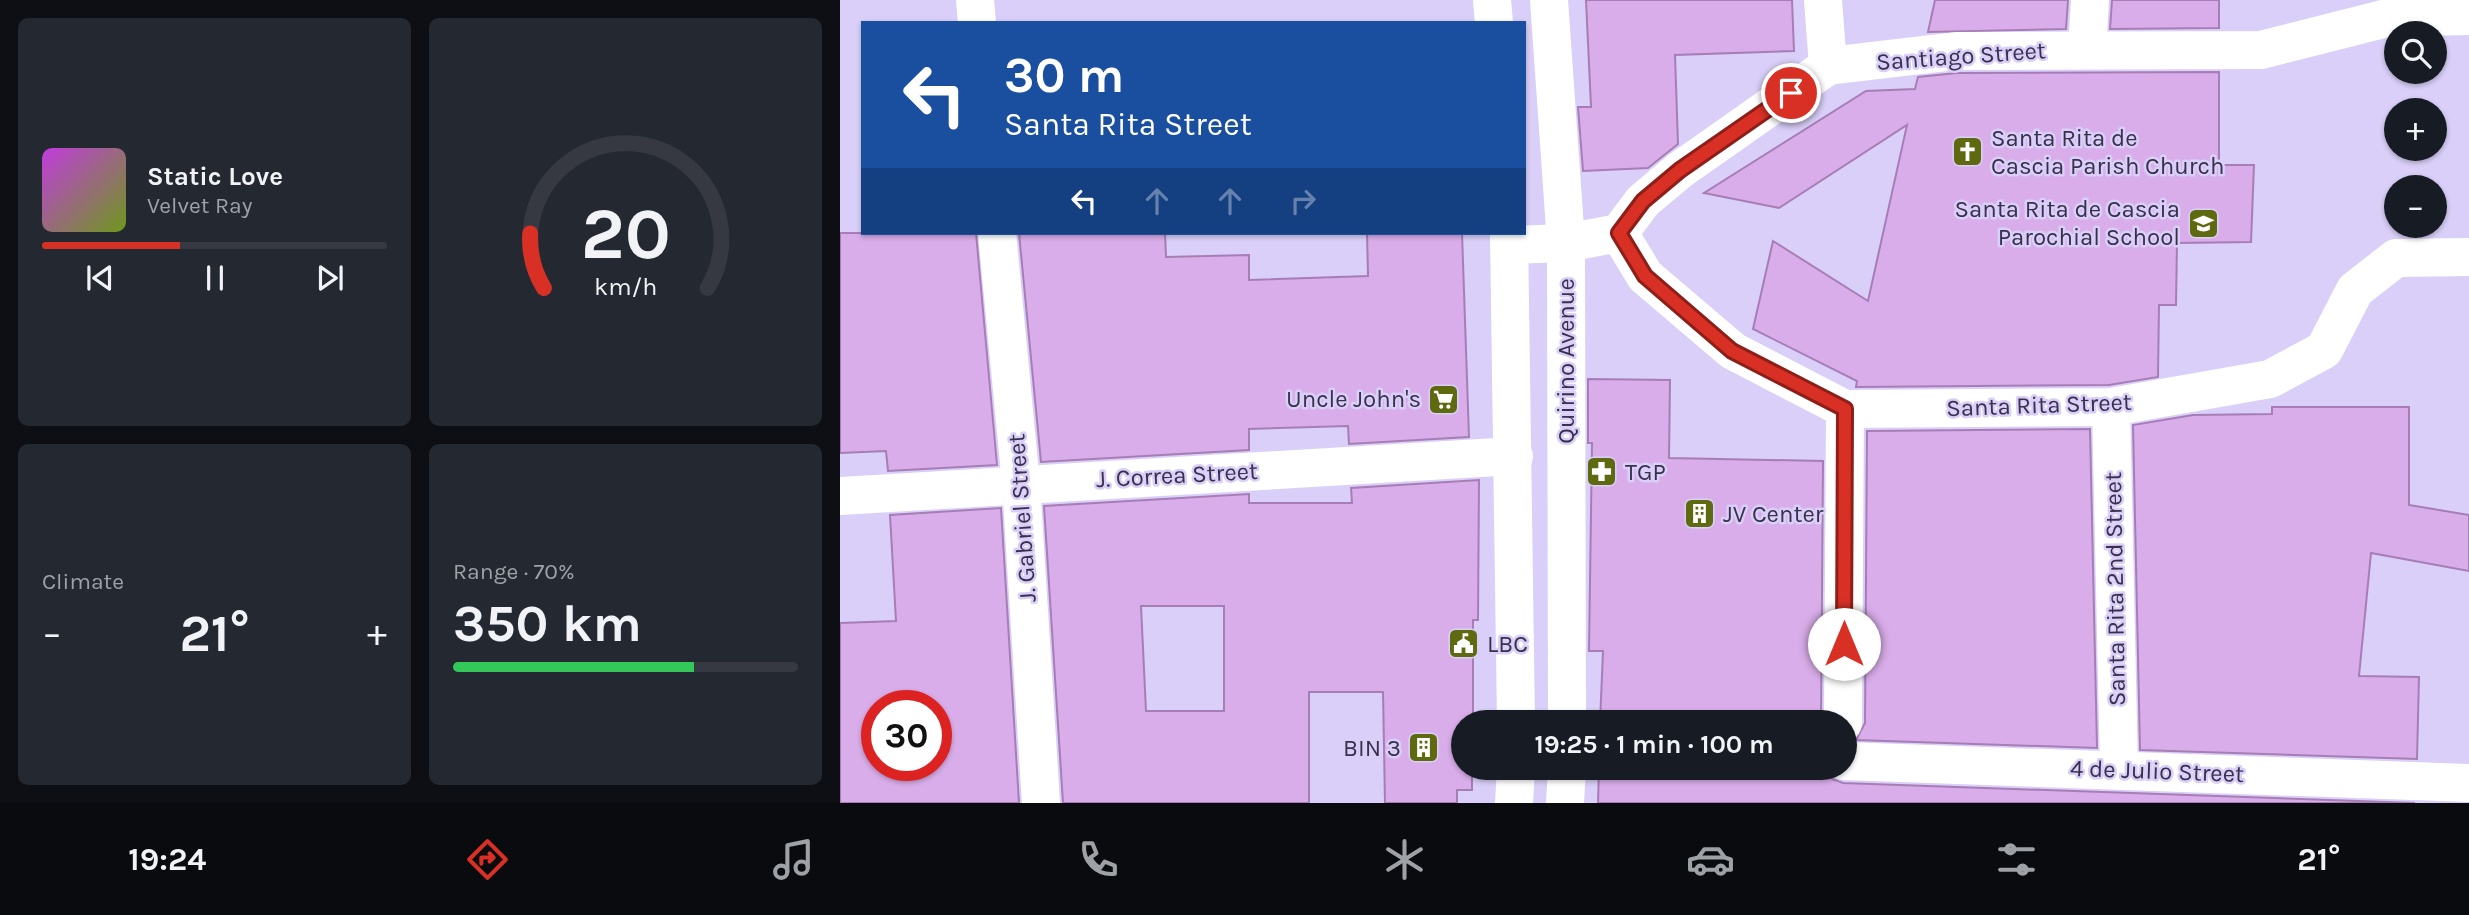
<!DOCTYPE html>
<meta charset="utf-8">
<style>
body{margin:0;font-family:Karla,sans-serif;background:#242831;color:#f1f3f6;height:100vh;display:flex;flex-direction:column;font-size:26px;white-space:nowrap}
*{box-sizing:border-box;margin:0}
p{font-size:23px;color:#9ea1a6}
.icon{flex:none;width:38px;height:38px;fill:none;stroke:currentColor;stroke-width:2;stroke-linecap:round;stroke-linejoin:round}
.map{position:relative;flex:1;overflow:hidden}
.side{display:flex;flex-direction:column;gap:18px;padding:18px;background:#0d0f14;width:840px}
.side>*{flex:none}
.guide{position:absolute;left:21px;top:21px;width:665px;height:214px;border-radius:0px;box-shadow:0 2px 5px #0004;background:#1a4fa0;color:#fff;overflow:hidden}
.tools{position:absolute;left:1544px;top:21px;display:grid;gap:14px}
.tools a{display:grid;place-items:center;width:63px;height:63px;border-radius:50%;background:#171b24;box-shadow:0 2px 5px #0004;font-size:35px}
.speed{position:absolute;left:21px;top:690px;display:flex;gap:14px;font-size:35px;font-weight:700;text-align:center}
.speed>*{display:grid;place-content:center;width:91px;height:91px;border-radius:50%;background:#171b24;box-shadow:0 2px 5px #0004;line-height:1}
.speed .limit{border:10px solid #d22;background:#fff;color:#111}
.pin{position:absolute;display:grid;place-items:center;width:60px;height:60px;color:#fff;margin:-30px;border:4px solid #fff;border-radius:50%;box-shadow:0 2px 7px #0007}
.me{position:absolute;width:77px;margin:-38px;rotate:0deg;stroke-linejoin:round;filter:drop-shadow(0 0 5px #0008)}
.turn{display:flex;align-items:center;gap:24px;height:147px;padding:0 28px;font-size:32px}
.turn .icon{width:91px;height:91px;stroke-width:2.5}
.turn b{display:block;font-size:49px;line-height:60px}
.lanes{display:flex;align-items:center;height:66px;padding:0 28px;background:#0003;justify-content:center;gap:35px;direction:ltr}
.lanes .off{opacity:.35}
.big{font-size:52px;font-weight:700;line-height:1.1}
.side .widget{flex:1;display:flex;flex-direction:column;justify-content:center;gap:10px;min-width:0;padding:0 24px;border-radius:10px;background:#242831}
.side .dial{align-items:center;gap:0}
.dial svg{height:182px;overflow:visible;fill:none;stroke:#363941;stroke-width:7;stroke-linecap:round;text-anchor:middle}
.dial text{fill:#f1f3f6;stroke:none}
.song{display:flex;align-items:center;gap:21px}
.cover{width:84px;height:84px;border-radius:10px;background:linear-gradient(135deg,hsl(290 70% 55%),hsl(80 70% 35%))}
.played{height:7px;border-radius:4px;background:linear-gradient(90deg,#d93025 40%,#363941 40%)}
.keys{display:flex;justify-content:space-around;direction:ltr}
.heat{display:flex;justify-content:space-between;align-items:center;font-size:38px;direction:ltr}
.charge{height:10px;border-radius:5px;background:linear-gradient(90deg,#34c759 70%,#363941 0)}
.side .tiles{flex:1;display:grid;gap:18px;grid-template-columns:repeat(2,1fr)}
.trip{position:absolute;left:611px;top:710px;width:406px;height:70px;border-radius:35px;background:#171b24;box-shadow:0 2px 5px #0004;font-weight:700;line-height:70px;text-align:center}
.dock{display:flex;height:112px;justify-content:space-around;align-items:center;background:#090b0e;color:#9ea1a6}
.dock .icon{width:49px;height:49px}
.dock .on{color:#d93025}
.dock b{font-size:32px;color:#f1f3f6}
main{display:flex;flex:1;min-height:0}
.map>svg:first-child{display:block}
</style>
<main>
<section class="side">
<div class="tiles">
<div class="widget">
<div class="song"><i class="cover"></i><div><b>Static Love</b><p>Velvet Ray</p></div></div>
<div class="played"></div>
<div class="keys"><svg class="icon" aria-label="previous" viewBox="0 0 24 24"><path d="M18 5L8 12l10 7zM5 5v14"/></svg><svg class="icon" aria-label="pause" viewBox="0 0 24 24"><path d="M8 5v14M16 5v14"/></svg><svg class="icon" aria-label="next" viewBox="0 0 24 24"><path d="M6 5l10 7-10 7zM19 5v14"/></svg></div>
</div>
<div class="widget dial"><svg viewBox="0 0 100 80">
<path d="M14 69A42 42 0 1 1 86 69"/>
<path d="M14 69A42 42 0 0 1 8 45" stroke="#d93025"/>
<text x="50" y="56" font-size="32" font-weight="700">20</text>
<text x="50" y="72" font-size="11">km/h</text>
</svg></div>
<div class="widget"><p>Climate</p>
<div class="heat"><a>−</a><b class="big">21°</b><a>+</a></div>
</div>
<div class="widget"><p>Range · 70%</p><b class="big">350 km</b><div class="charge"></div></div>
</div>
</section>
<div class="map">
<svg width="1629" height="803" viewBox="0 0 1629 803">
<rect width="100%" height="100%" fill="#d9cff8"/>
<g fill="#d9ade9" stroke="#a77db6" stroke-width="2" fill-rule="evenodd">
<polygon points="746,0 952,0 954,51 835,55 838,144 808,168 743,171 738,107 751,107"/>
<polygon points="1095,0 1228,0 1226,29 1088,32"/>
<polygon points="1272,0 1379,0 1379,28 1270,29"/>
<polygon points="1379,72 1379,165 1414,165 1411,242 1337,243 1336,305 1319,305 1318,377 1269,385 1016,387 1017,381 913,329 933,241 1028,301 1067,125 939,208 864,193 1026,91 1075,89 1078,77 1117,73"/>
<polygon points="0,233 136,233 157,465 48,471 46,451 0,453"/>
<polygon points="179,233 325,233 326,257 409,255 409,280 528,276 527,233 622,233 629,437 509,444 508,426 409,429 409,450 201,462"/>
<polygon points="748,379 830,380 829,458 983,461 981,723 760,723 763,651 749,651 752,443 748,443"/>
<polygon points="1432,407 1569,407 1569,505 1629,515 1629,571 1531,553 1519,676 1579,677 1577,759 1300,750 1293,425 1353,415 1432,414"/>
<polygon points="1250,429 1257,748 1016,740 1025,723 1027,431"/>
<path d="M639 480 638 620H633V718L632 723H623V768H632V790H617V803H545L543 692H469V803H223L204 506 409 494V503H512L511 488ZM301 606H384V711H306Z"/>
<path d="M161 508 179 803H0V623L56 621 50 515ZM37 705H96V765H37Z"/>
<polygon points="759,768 984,768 992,779 1003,783 1575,803 758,803"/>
</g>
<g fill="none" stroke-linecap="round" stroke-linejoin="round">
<g stroke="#fff" stroke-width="38">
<polyline points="135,0 137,23"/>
<polyline points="983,0 988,66"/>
<polyline points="1247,50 1250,0"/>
<polyline points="157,233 181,484 201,803"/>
<polyline points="779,233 805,276 893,351 1005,409 1271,407 1430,379 1484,350 1515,290 1556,258 1629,257"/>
<polyline points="669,245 726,243 779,233 803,201 840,170 988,66 1116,51 1421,50 1547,18 1629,16"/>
<polyline points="1271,407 1279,770"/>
<polyline points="0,496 674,456"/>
<polyline points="1003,723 1005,409"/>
<polyline points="1004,761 1629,783"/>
</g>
<g stroke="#fff" stroke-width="38">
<polyline points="652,0 654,23"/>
<polyline points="709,0 726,243 727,723"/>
<polyline points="669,233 676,723"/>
<polyline points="674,803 676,768"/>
<polyline points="725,803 727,768"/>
</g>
</g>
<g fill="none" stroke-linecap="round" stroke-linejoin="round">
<defs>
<polyline id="route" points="951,93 840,170 803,201 779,233 805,276 892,351 1005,409 1004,644"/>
</defs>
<use href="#route" stroke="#8d1f18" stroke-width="18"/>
<use href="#route" stroke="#d93025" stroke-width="12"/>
</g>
<defs>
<symbol id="church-square" viewBox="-11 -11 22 22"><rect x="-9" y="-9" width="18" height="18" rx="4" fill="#5f6a10" stroke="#d9cff8"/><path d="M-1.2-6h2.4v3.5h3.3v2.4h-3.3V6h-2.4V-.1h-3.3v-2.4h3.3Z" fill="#fff"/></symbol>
<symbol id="school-square" viewBox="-11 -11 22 22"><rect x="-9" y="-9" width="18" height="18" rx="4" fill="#5f6a10" stroke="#d9cff8"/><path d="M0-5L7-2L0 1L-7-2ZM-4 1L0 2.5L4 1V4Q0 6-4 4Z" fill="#fff"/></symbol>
<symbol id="supermarket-square" viewBox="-11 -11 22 22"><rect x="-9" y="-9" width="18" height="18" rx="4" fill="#5f6a10" stroke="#d9cff8"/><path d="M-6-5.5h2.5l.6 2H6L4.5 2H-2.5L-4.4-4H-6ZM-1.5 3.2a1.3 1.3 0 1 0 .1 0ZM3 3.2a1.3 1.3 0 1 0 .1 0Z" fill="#fff"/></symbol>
<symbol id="pharmacy-square" viewBox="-11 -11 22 22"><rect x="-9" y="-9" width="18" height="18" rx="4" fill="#5f6a10" stroke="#d9cff8"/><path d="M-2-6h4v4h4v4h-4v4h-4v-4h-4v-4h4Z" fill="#fff"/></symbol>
<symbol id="building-square" viewBox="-11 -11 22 22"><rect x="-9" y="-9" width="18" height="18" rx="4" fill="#5f6a10" stroke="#d9cff8"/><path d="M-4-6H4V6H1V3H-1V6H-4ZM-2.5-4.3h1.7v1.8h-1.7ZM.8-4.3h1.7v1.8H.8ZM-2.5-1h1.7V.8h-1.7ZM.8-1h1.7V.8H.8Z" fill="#fff"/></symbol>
<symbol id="civic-square" viewBox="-11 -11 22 22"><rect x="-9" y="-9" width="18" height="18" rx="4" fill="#5f6a10" stroke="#d9cff8"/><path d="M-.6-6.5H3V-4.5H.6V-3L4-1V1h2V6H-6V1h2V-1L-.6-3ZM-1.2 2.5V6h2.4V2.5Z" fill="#fff"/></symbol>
</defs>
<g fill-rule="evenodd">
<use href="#church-square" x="1110" y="134" width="35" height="35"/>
<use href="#school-square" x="1346" y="206" width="35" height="35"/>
<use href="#supermarket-square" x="586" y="382" width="35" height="35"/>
<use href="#pharmacy-square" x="744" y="454" width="35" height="35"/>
<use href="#building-square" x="842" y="496" width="35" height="35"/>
<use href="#civic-square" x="606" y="626" width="35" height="35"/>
<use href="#building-square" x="566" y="730" width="35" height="35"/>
</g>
<g text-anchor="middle" stroke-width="5" stroke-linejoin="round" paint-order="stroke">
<g font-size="24" fill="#39314c" stroke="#d9cff8">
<text transform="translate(1121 56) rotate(-4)" y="8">Santiago Street</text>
<text transform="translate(726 361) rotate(-90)" y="8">Quirino Avenue</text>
<text transform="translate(1199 405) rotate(-2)" y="8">Santa Rita Street</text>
<text transform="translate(337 475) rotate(-3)" y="8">J. Correa Street</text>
<text transform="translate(182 518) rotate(-94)" y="8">J. Gabriel Street</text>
<text transform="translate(1275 589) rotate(-91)" y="8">Santa Rita 2nd Street</text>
<text transform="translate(1317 771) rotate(2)" y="8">4 de Julio Street</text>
</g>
<g font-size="24" fill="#39314c" stroke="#d9cff8" text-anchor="start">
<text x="1151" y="146">Santa Rita de<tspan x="1151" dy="28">Cascia Parish Church</tspan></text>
<text x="1340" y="217" text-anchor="end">Santa Rita de Cascia<tspan x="1340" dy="28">Parochial School</tspan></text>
<text x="581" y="407" text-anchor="end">Uncle John's</text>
<text x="785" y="480">TGP</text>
<text x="883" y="522">JV Center</text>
<text x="647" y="652">LBC</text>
<text x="561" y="756" text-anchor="end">BIN 3</text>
</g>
</g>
</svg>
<div class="tools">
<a><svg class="icon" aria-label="search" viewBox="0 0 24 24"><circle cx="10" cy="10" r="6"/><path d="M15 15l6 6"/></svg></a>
<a>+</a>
<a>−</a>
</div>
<div class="speed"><div class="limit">30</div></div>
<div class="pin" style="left:951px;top:93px;background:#d93025"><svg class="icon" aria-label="arrive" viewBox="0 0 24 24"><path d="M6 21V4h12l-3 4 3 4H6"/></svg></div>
<svg class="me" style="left:1004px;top:644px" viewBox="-20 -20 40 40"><circle r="19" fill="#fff"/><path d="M0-13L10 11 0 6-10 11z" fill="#d93025"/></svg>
<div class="trip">19:25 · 1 min · 100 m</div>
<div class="guide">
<div class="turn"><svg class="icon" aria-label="left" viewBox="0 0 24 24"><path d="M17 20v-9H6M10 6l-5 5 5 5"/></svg><div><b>30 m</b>Santa Rita Street</div></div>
<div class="lanes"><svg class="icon" aria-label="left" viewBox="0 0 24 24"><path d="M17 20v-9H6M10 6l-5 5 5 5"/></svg><svg class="icon off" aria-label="ahead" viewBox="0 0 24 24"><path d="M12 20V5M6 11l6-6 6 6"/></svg><svg class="icon off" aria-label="ahead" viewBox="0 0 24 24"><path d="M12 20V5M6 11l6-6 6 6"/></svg><svg class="icon off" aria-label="right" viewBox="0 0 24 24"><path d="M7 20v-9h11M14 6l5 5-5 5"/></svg></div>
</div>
</div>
</main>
<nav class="dock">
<b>19:24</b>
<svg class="icon on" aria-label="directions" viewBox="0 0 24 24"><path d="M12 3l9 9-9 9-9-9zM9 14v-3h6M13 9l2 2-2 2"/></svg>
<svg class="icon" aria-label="music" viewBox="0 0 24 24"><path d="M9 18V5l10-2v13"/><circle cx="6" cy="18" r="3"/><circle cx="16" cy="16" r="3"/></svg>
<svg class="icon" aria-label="phone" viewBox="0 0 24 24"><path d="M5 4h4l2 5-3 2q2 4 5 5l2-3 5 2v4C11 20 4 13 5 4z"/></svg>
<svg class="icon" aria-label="climate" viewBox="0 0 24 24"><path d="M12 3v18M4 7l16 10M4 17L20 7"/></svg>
<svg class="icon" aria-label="car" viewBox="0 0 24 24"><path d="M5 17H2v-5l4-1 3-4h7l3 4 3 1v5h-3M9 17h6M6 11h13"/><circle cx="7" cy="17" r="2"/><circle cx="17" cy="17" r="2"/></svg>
<svg class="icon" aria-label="filters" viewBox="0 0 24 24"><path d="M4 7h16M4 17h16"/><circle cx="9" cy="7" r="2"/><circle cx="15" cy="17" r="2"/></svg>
<b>21°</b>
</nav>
